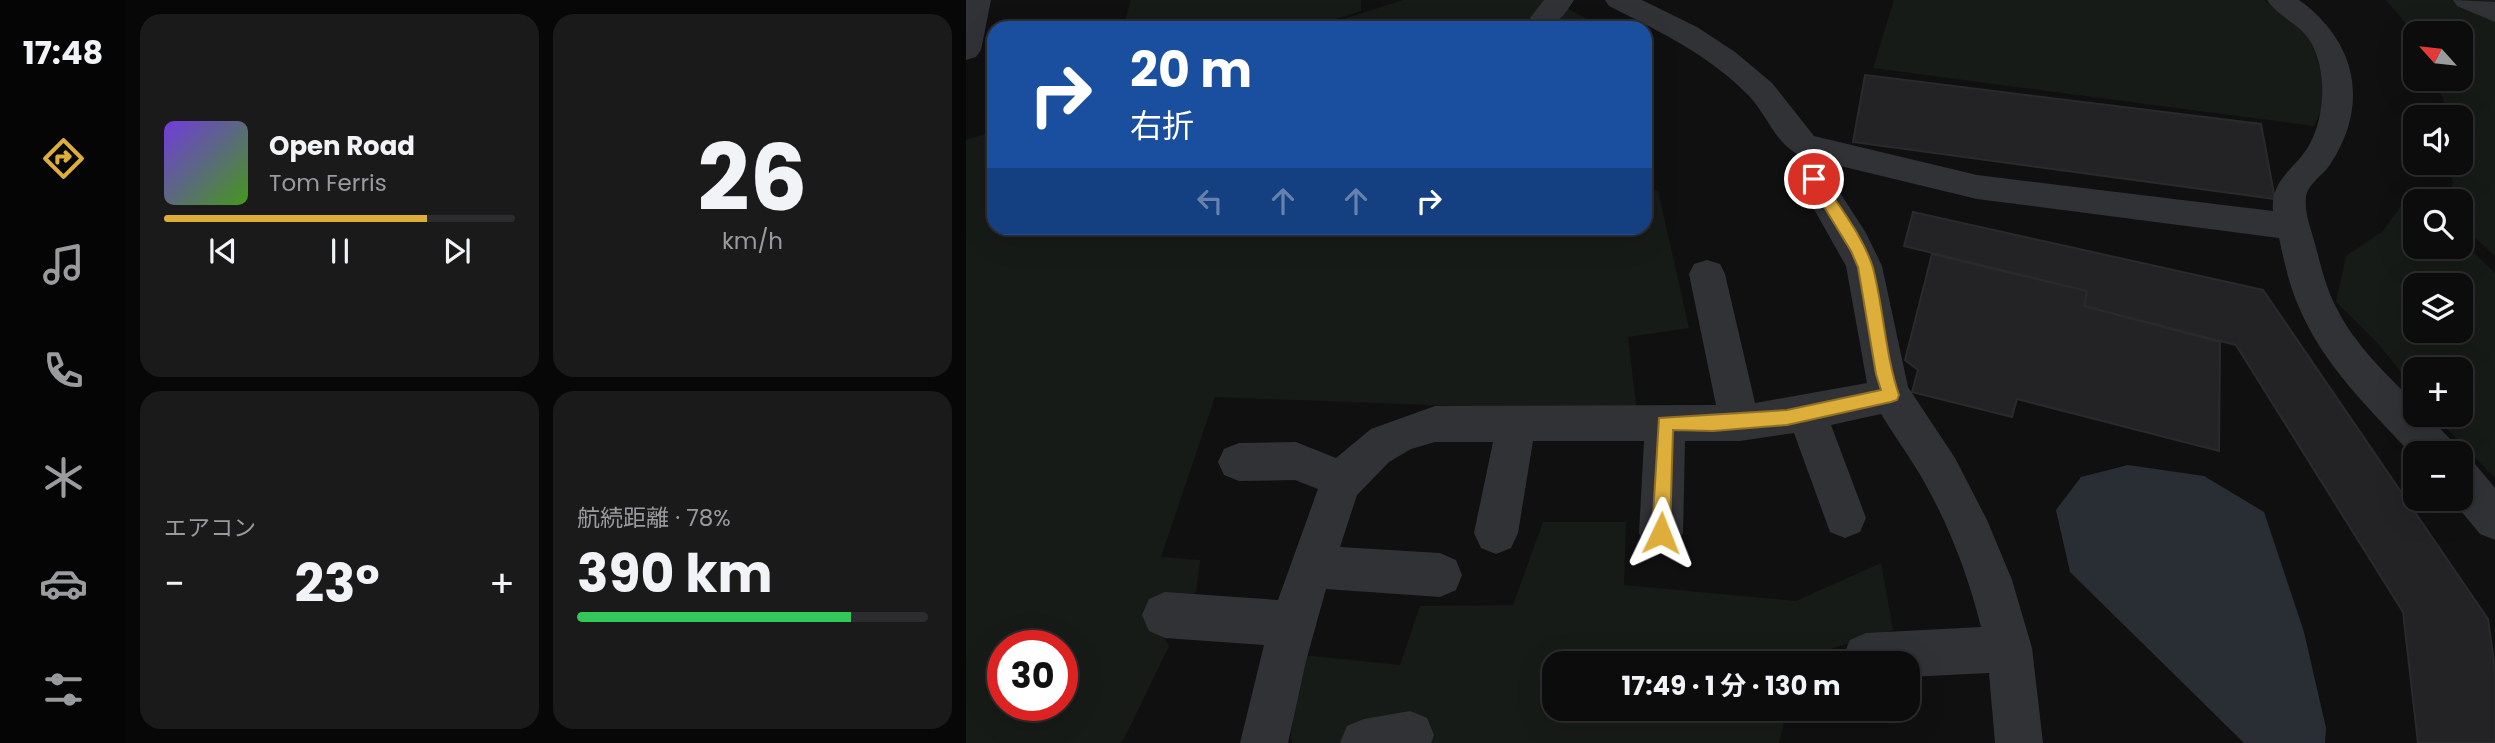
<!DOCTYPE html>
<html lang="ja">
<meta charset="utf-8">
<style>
body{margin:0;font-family:Poppins,"Noto Sans JP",sans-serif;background:#1a1a1b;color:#f1f3f6;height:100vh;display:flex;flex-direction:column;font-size:26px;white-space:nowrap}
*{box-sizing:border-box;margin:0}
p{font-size:23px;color:#9a9b9d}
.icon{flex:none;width:38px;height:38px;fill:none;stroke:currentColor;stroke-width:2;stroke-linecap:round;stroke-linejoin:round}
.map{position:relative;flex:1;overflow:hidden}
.sheet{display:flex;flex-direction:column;gap:14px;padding:14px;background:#070707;width:840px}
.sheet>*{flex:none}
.banner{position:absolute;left:21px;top:21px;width:665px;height:214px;border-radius:21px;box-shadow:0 7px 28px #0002,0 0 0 2px #2c2c2e;background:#1a4fa0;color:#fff;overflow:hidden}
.needle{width:46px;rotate:297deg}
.fabs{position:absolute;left:1437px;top:21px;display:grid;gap:14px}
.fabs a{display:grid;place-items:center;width:70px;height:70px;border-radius:14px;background:#0c0c0d;box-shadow:0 7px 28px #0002,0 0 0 2px #2c2c2e;font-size:35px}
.speed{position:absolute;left:21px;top:630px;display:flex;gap:14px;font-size:35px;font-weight:700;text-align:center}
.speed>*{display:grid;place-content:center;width:91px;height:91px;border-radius:50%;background:#0c0c0d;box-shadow:0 7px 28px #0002,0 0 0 2px #2c2c2e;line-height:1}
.speed .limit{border:10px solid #d22;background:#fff;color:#111}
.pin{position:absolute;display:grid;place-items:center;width:60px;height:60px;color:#fff;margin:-30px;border:4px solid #fff;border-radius:50%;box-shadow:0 2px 7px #0007}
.me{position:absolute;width:77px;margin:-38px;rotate:2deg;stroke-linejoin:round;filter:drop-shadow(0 0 5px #0008)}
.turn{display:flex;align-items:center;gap:24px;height:147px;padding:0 28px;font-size:32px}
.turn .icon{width:91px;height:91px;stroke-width:2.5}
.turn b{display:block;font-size:49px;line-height:60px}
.lanes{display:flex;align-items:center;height:66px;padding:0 28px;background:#0003;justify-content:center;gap:35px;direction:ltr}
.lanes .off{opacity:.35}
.big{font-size:52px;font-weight:700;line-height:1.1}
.sheet .widget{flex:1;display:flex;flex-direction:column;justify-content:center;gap:10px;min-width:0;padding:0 24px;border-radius:21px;background:#1a1a1b}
.sheet .dial{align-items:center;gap:0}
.dial b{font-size:91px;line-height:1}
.song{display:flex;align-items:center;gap:21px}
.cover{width:84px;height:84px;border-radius:10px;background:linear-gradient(135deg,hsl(260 70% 55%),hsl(100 70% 35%))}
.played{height:7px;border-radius:4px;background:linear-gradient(90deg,#deae3b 75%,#2c2c2e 75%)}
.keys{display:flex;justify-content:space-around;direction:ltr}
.heat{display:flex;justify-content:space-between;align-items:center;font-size:38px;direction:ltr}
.charge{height:10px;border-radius:5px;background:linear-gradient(90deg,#34c759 78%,#2c2c2e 0)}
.sheet .tiles{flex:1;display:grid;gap:14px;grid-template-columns:repeat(2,1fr)}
.trip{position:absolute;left:576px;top:651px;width:378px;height:70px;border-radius:21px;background:#0c0c0d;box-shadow:0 7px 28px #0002,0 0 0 2px #2c2c2e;font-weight:700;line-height:70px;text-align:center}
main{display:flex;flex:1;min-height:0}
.menu{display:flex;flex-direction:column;width:126px;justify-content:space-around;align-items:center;background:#050505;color:#9a9b9d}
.menu .icon{width:49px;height:49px}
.menu .selected{color:#deae3b}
.menu b{font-size:32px;color:#f1f3f6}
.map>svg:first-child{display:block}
</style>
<main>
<nav class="menu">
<b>17:48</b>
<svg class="icon selected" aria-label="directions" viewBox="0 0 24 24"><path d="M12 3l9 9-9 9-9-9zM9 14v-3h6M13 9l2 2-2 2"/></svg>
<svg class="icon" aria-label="music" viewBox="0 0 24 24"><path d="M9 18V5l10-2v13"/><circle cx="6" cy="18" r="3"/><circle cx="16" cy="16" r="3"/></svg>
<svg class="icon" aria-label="phone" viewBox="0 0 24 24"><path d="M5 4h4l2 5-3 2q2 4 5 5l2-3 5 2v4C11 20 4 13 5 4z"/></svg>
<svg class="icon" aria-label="climate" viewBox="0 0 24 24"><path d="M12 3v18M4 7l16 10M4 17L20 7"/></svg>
<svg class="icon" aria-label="car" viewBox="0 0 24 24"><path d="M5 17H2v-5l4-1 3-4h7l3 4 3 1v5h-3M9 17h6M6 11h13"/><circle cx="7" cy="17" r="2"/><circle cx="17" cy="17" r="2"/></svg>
<svg class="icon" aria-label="filters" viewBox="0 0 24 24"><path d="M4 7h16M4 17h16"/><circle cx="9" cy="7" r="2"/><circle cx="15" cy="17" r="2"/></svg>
</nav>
<section class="sheet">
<div class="tiles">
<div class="widget">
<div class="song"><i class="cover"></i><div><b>Open Road</b><p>Tom Ferris</p></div></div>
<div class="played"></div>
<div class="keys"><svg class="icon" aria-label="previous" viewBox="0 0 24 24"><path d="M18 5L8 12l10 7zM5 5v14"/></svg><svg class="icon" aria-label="pause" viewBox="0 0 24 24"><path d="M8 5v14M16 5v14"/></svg><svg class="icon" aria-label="next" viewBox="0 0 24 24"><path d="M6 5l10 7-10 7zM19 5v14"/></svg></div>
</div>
<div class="widget dial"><b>26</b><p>km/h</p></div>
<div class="widget"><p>エアコン</p>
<div class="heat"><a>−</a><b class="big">23°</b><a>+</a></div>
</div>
<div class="widget"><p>航続距離 · 78%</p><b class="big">390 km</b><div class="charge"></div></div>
</div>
</section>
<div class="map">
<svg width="1529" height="743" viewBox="0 0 1529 743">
<rect width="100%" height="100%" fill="#101011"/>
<g fill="#171b17" fill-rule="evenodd">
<polygon points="165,0 395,0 395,11 341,28 157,28"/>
<polygon points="437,0 602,0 597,6 638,28 350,28"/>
<polygon points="928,0 1298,0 1351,43 1357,73 1356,109 1348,126 907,68"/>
<polygon points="1420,0 1529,0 1529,256 1504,233 1494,201 1492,201 1487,188 1484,163 1494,163 1494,117 1480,117 1478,101 1468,79 1494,79 1494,33 1449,34"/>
<path d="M28 131V228H679V185L692 191 723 328 662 337 671 413 249 397 195 557 234 560 230 592 184 613 203 646 159 737 154 743H0V140ZM37 646H96V705H37Z"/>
<path d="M1440 199 1462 201H1449V247H1494L1495 241 1529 273V478L1468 415H1494V369H1449V390L1411 342 1370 302 1380 256 1417 231ZM1494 285V331H1449V285Z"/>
<polygon points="577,522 660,522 658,585 830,601 915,563 927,630 855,652 847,663 588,663 588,709 821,709 813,743 326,743 325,732 336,655 434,665 454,606 547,605"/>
</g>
<polygon fill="#282e33" points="1162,465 1238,476 1298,512 1338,632 1360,728 1359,743 1278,743 1104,572 1090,510 1115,477"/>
<g fill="#232325" stroke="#2a2a2d" stroke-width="2">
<polygon points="899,75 1295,124 1309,199 887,142"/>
<polygon points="947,212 1297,290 1522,619 1529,669 1529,743 1452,743 1437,612 1270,345 1118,306 1121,291 938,246"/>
<polygon points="966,254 1121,291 1118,306 1254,342 1253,451 1051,399 1046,417 946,392 952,370 939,360"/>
</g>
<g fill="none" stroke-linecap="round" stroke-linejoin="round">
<g fill="#313236" fill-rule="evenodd">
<polygon points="0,0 25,0 15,50 10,57 0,60"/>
<path d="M578 0H608C598 16 588 30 568 24L564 18Z"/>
<path d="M639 0H676L731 27 769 52 806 83 848 136 1011 175 1307 211C1304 180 1328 170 1342 147 1359 119 1361 75 1347 46 1337 25 1313 18 1301 0H1333C1390 41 1404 103 1365 163 1358 175 1342 183 1340 197 1338 213 1345 228 1349 244 1355 266 1360 289 1371 309 1389 345 1421 375 1449 403V415H1461L1485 440 1491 453H1449V458C1405 410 1357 366 1332 305 1323 284 1318 261 1313 238L1011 199 866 164 865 179 900 233 916 266 942 387 989 458 1021 520 1046 580 1066 648 1077 743H1029L1023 673 942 677V663H880L877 656 884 640 900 633 1015 627C1002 574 981 520 953 473 941 453 927 434 915 414L865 425 900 518 894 532 879 538 864 532 828 433 774 441H719L717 533 710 548 695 554 680 548 673 533 678 441H567L552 533 545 548 530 554 515 548 508 533 527 442H469L445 449 423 462 391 495 374 547 474 553 490 560 496 575 490 590 474 597 360 589 340 661 322 743H274L298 645 199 638 183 631 176 615 183 599 199 592 312 600 352 489 329 480 273 481 258 475 252 462 258 449 273 443 330 442 370 458 405 429 469 406 750 405 723 274 728 264 741 260 754 264 759 274 789 403 901 383 880 266 831 179 832 167 837 156C812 149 801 115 784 97 745 56 693 31 643 6Z"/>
<polygon points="1487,0 1529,2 1529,22 1491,6"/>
<polygon points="1494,459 1509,464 1529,488 1529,540 1514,534 1485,499 1494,499"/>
<polygon points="444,711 461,718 468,735 465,743 374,743 381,726 398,719"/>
</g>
</g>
<path fill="#deae3b" stroke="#907126" stroke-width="2" d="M848 174 853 175C871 204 897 235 907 268 918 310 919 354 933 395L931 400 925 402 821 425 747 431 707 430 704 533 701 539 695 542 689 539 686 533 693 418 821 410 915 390 910 374 892 267 885 251 841 179Z"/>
</svg>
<div class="fabs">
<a><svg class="needle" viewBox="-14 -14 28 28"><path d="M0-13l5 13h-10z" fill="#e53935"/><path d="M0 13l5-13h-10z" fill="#9a9b9d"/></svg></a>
<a><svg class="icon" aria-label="sound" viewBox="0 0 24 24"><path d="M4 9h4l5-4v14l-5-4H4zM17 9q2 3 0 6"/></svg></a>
<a><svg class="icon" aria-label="search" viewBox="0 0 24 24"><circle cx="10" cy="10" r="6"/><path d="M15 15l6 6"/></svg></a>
<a><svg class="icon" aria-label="layers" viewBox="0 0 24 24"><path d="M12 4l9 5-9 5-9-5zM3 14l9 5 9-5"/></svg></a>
<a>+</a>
<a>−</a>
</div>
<div class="speed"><div class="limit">30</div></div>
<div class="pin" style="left:848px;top:179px;background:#d93025"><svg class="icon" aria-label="arrive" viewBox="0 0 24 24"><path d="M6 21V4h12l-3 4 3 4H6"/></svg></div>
<svg class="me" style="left:695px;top:533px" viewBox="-20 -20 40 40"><path d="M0-17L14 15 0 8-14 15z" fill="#deae3b" stroke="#fff" stroke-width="4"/></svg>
<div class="trip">17:49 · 1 分 · 130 m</div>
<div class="banner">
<div class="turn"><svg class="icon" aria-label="right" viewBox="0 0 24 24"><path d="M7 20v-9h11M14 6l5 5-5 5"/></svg><div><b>20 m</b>右折</div></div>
<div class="lanes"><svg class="icon off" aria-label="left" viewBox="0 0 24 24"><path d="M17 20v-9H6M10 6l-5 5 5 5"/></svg><svg class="icon off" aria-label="ahead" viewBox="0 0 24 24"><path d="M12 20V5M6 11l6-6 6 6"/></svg><svg class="icon off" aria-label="ahead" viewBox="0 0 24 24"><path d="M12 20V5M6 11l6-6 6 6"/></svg><svg class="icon" aria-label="right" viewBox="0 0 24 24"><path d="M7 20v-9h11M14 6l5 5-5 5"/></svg></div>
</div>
</div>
</main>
